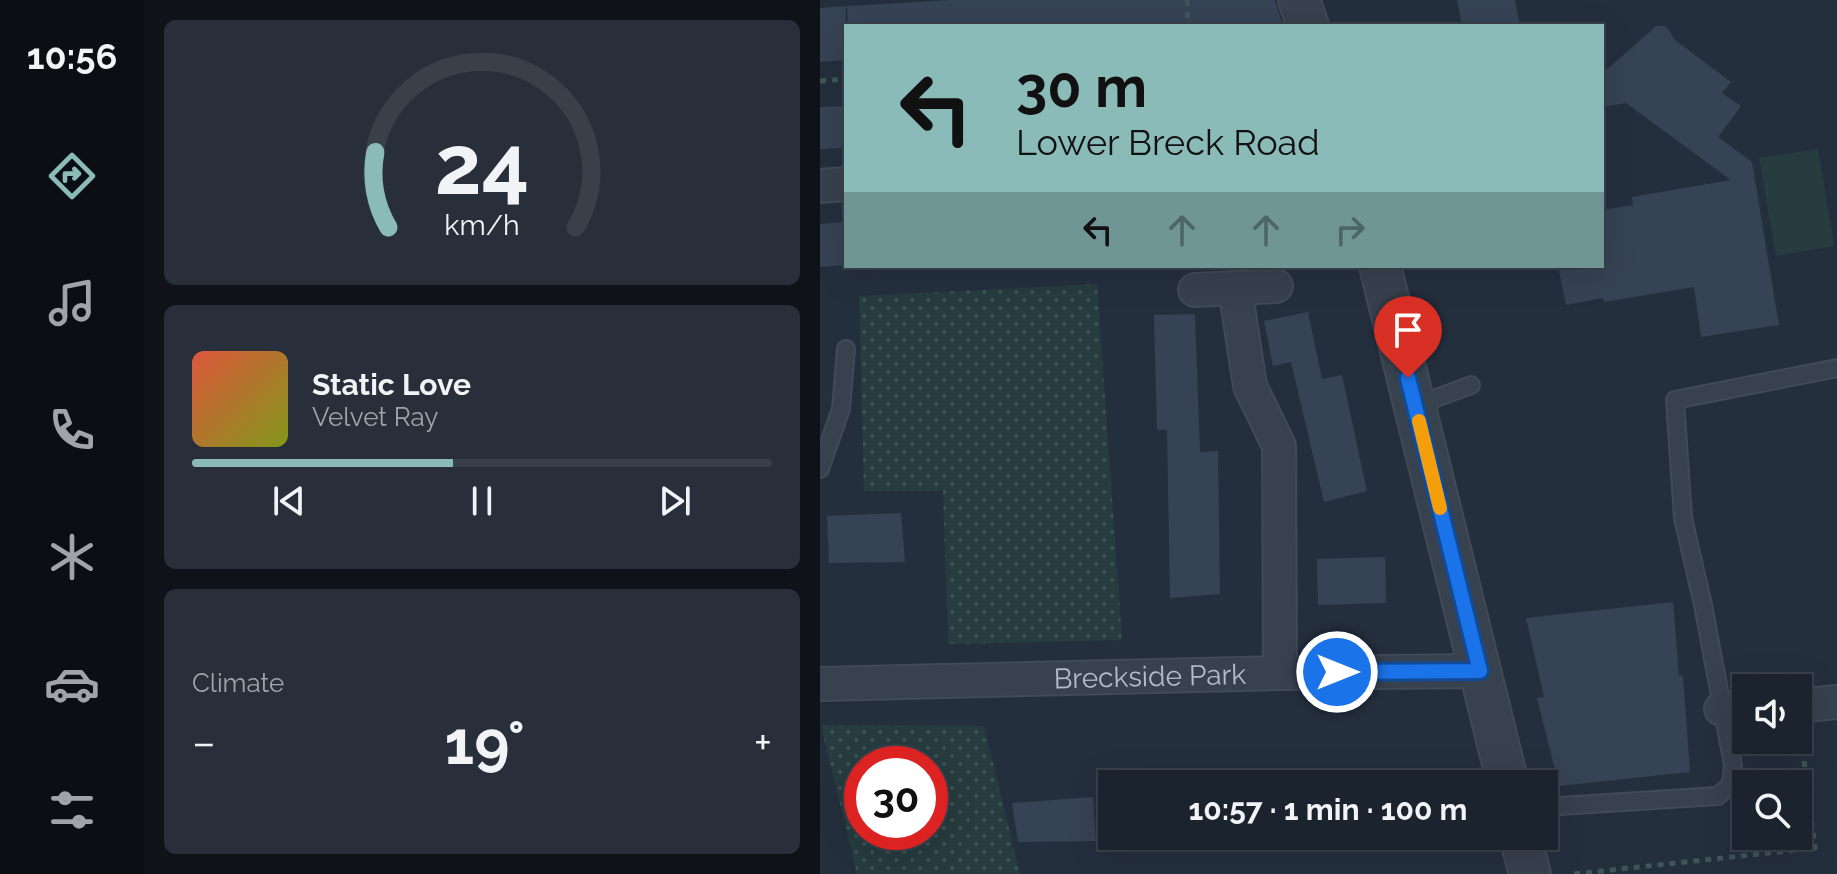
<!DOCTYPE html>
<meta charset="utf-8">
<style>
body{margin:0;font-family:Raleway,sans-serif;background:#282f3a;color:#f1f3f6;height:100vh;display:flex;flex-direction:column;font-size:30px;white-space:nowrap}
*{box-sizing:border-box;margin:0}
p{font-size:26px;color:#a0a4aa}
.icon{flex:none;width:44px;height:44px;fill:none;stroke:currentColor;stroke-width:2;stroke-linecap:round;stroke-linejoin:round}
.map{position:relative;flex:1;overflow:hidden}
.panel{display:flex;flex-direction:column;gap:20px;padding:20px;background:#0f1319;width:676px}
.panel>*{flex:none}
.banner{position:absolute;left:24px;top:24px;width:760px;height:244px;border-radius:0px;box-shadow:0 8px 32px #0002,0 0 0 2px #39404a;background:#8bbbb9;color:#111;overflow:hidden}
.controls{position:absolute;left:912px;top:674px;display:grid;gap:16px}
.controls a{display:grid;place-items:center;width:80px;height:80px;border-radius:0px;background:#1b232e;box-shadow:0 8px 32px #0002,0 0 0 2px #39404a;font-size:40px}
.speed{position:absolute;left:24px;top:746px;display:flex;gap:16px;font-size:40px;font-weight:700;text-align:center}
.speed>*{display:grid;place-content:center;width:104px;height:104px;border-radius:50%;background:#1b232e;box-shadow:0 8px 32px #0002,0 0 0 2px #39404a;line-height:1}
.speed .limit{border:12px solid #d22;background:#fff;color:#111}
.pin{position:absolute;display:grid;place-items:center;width:68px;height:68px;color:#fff;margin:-82px -34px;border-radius:50% 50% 50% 0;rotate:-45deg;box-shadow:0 0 8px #0007}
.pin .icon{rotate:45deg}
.me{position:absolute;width:88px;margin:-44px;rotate:90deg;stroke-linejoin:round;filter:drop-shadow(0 0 6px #0008)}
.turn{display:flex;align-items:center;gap:28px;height:168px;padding:0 40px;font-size:36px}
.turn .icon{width:104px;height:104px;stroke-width:2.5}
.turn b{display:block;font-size:56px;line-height:68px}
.lanes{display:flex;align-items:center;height:76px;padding:0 40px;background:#0003;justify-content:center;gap:40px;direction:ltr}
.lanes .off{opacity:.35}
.big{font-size:60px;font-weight:700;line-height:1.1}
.panel .widget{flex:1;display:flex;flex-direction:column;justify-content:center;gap:12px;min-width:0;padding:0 28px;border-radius:12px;background:#282f3a}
.panel .dial{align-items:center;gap:0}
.dial svg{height:208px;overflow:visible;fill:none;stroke:#39404a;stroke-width:7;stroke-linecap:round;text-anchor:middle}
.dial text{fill:#f1f3f6;stroke:none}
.song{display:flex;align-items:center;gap:24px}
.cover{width:96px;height:96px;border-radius:12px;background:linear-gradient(135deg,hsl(10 70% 55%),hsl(70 70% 35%))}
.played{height:8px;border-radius:4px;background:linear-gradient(90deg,#8bbbb9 45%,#39404a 45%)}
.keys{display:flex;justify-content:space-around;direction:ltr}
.heat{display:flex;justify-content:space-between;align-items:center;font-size:44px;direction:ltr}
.trip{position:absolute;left:278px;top:770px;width:460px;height:80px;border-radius:0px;background:#1b232e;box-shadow:0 8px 32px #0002,0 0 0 2px #39404a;font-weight:700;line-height:80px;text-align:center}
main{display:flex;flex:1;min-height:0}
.menu{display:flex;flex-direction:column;width:144px;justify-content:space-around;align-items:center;background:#0b0e12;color:#a0a4aa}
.menu .icon{width:56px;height:56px}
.menu .active{color:#8bbbb9}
.menu b{font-size:36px;color:#f1f3f6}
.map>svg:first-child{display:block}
</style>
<main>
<nav class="menu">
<b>10:56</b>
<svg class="icon active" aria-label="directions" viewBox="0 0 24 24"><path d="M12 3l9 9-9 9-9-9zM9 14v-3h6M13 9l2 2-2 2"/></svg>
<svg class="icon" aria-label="music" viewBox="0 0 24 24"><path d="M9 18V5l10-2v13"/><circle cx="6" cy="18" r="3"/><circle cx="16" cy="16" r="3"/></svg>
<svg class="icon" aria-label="phone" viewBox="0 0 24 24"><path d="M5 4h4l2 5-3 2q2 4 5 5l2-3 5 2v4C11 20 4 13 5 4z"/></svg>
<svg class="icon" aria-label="climate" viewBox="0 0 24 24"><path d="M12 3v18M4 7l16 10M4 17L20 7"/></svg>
<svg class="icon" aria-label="car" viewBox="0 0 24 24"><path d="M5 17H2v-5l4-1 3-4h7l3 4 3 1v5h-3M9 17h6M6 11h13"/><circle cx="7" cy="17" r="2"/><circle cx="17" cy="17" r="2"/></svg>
<svg class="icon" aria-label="filters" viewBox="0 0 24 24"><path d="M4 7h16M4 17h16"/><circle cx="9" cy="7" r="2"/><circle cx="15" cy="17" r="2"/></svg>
</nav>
<section class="panel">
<div class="widget dial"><svg viewBox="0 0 100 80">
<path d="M14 69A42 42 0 1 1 86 69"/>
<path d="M14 69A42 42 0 0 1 9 40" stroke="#8bbbb9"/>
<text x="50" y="56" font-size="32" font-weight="700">24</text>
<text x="50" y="72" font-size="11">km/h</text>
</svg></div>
<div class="widget">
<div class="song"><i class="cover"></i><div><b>Static Love</b><p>Velvet Ray</p></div></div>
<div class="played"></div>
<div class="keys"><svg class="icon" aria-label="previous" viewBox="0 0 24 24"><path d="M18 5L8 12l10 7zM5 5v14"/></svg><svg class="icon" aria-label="pause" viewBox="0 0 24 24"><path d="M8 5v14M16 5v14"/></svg><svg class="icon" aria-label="next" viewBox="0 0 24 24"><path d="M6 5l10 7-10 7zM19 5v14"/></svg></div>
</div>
<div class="widget"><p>Climate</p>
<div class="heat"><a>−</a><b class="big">19°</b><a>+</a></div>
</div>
</section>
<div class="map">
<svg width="1017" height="874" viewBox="0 0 1017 874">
<defs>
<pattern id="grass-dots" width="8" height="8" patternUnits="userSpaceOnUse" patternTransform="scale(2)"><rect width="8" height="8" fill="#263c3f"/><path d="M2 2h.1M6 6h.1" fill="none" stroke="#435659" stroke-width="1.8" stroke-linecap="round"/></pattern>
</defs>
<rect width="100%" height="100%" fill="#242f3e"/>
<g fill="url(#grass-dots)" fill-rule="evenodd">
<polygon points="277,284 302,640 128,644 123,491 44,491 39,296"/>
<path d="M1 725 164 726 200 874H37ZM42 764H110V832H42Z"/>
</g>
<polygon fill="#263c3f" points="998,149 1014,246 956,256 939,158"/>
<g fill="#364354">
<polygon points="130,0 455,0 463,26 28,26 27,6"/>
<polygon points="637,0 695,0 700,26 642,26"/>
<polygon points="26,6 26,60 0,62 0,8"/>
<polygon points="836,26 846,26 855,40 911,82 902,93 921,106 898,137 932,162 959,325 881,337 874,287 784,302 783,298 746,305 738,266 782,266 782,210 813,205 812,197 911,180 806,103 782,107 782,74"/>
<polygon points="26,106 26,148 0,149 0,107"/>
<polygon points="24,222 26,265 0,267 0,224"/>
<polygon points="488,312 502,379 522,375 547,491 504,502 471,362 453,366 444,321"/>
<polygon points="375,314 380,452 398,451 400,594 350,598 347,430 337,430 334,315"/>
<polygon points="81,513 85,562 9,563 7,516"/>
<polygon points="565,557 566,603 498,605 497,559"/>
<polygon points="853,602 859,676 863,675 870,772 739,786 717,698 724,697 706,618"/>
<polygon points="273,797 276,841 198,842 192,803"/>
</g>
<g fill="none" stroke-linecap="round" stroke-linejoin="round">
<defs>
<g id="service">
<polyline points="595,406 651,385"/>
<polyline points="0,469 21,409 26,349"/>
<polyline points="724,807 898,796 911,784 913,765 883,605 863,518 855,400 1017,368"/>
</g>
<g id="minor">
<polyline points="0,186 26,184"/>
<polyline points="415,288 430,386 459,446 460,673"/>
<polyline points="375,290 456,286"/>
<path id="s1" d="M0 684 460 673 660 671"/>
<polyline points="978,706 1017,702"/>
<polyline points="901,709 926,708"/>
</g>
<g id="tertiary">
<polyline points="479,0 488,26"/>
<polyline points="560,266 688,784"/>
<polyline points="700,836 710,874"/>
</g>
</defs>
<use href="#service" stroke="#414a57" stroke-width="20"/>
<use href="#minor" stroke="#414a57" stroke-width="36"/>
<use href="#tertiary" stroke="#414a57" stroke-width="44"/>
<g stroke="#3f5557" stroke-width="5" stroke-dasharray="6 6" stroke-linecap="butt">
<polyline points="367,0 368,26"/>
<polyline points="0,81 26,79"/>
<polyline points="754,874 995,848 981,736"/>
</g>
<use href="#service" stroke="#38414e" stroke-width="16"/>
<use href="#minor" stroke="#38414e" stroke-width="32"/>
<use href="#tertiary" stroke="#38414e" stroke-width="40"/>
</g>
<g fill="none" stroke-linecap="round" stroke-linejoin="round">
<defs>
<polyline id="route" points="517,672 660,671 588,378"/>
</defs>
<use href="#route" stroke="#114b97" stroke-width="20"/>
<use href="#route" stroke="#1a73e8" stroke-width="14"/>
<polyline stroke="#f59e0b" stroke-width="14" points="599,421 620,508"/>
</g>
<g text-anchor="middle" stroke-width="8" stroke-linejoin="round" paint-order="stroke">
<g font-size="28" fill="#b4bcc9" stroke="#1d2633">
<text dy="10" stroke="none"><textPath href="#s1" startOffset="330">Breckside Park</textPath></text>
</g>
</g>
</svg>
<div class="controls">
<a><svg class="icon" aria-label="sound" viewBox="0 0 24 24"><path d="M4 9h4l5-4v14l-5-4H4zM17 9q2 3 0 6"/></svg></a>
<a><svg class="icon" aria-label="search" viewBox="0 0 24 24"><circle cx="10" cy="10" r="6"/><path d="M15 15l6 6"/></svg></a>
</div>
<div class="speed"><div class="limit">30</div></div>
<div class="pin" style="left:588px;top:378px;background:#d93025"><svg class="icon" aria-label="arrive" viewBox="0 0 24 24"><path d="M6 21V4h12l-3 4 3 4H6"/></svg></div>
<svg class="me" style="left:517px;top:672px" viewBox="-20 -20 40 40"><circle r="17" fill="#1a73e8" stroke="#fff" stroke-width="3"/><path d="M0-11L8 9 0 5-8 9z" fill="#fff"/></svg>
<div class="trip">10:57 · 1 min · 100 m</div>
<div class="banner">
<div class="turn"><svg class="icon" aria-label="left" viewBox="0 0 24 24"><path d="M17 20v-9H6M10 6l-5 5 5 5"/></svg><div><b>30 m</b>Lower Breck Road</div></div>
<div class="lanes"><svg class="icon" aria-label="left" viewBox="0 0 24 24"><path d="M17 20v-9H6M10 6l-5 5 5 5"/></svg><svg class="icon off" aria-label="ahead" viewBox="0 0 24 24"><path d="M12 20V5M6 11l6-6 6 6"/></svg><svg class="icon off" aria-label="ahead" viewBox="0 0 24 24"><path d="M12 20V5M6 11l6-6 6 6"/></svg><svg class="icon off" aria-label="right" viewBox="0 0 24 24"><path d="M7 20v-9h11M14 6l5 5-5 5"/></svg></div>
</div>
</div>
</main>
